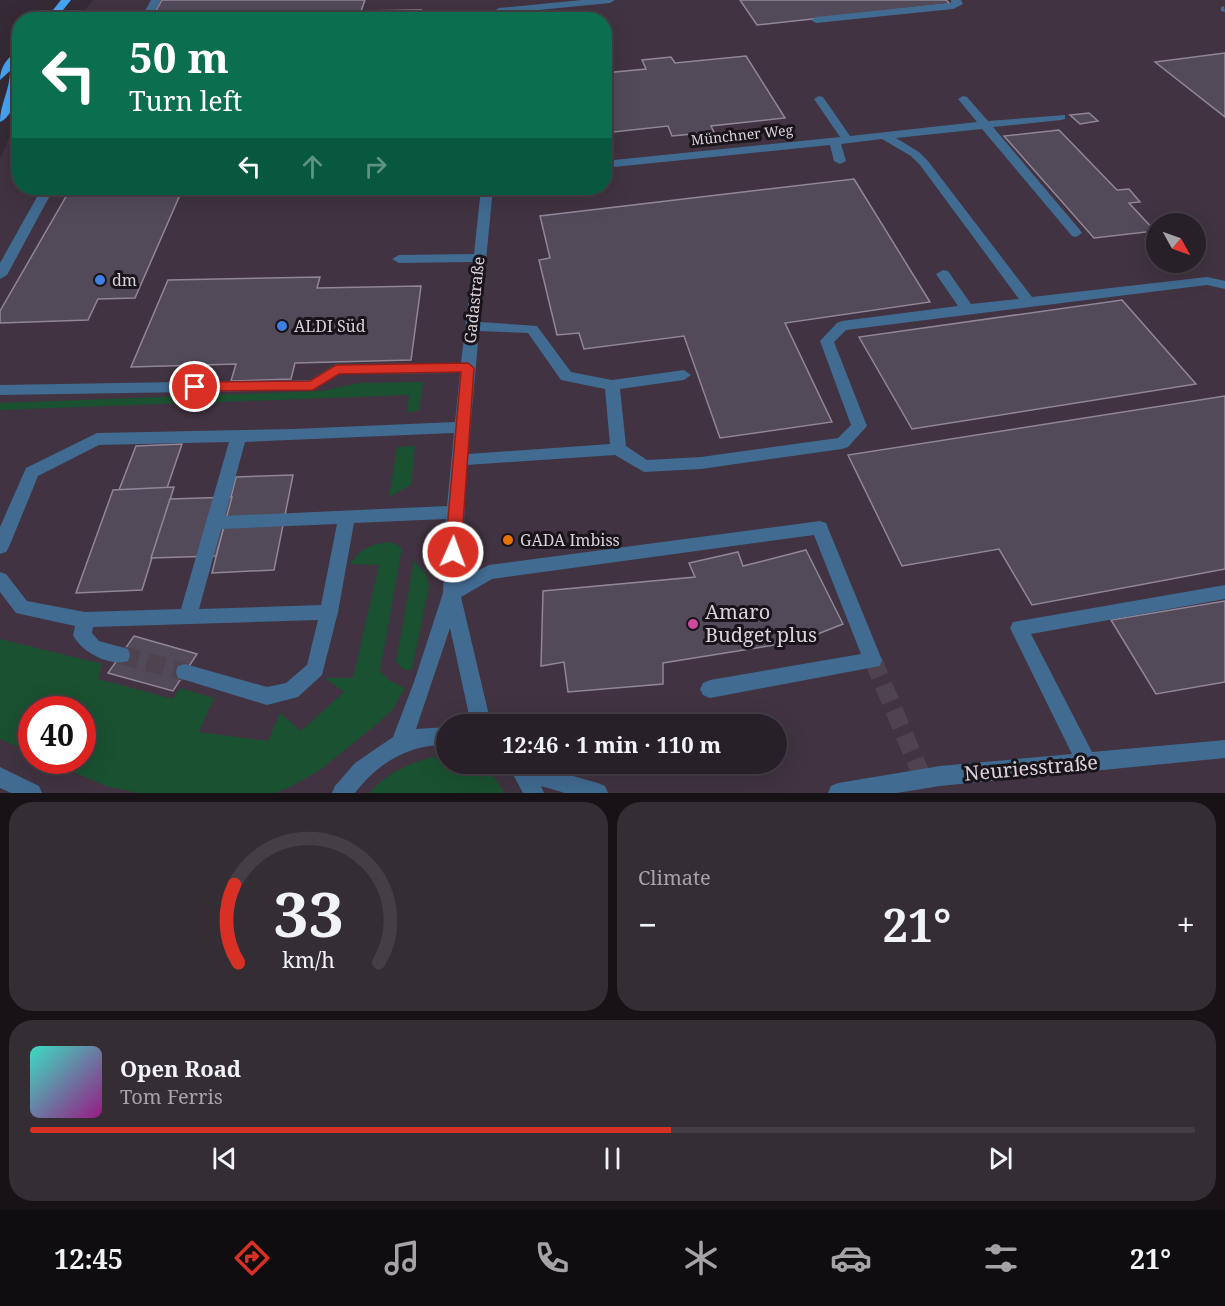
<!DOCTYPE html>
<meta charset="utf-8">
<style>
body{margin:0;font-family:"Noto Serif",serif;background:#342d34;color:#f1f3f6;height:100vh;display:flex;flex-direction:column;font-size:22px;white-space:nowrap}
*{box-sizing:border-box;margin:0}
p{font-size:20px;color:#a5a3a8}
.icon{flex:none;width:33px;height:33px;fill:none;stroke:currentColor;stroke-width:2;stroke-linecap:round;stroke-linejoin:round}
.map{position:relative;height:793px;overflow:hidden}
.details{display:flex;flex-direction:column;gap:9px;padding:9px;background:#161216;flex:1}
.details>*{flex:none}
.hud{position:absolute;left:12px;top:12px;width:600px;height:183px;border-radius:24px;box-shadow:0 6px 24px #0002,0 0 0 2px #443e45;background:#0b6e4f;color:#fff;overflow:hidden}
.needle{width:39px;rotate:130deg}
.tools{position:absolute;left:1146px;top:213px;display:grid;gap:12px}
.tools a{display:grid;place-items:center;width:60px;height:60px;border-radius:50%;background:#282028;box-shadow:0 6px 24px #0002,0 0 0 2px #443e45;font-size:30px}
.speed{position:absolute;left:18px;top:696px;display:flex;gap:12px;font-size:30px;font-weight:700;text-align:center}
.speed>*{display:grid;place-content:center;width:78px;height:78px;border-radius:50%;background:#282028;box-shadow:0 6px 24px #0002,0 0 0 2px #443e45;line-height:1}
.speed .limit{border:9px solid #d22;background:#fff;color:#111}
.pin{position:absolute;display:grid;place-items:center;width:51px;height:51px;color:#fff;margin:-26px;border:3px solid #fff;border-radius:50%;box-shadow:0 2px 6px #0007}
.me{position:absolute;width:66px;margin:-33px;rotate:2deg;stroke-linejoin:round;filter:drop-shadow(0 0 4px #0008)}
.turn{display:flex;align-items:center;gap:21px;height:126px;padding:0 18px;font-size:27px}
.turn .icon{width:78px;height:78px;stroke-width:2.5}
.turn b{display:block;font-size:42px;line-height:51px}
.lanes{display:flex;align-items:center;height:57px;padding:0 18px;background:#0003;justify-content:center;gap:30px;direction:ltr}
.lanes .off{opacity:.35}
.big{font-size:45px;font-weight:700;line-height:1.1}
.details .widget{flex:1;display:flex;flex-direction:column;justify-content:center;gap:9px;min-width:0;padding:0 21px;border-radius:24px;background:#342d34}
.details .dial{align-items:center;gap:0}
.dial svg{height:156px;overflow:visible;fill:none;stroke:#443e45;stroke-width:7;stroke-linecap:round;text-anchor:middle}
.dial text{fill:#f1f3f6;stroke:none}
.song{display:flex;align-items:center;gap:18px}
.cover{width:72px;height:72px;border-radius:9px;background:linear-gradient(135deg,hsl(170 70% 55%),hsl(310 70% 35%))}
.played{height:6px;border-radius:3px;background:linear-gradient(90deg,#d93025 55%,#443e45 55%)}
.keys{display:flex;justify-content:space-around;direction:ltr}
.heat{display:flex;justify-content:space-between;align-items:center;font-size:33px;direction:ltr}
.details .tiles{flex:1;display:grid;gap:9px;grid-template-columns:1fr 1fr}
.widget:last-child{grid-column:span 2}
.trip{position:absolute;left:436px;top:714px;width:351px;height:60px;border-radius:30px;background:#282028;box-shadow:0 6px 24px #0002,0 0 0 2px #443e45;font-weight:700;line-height:60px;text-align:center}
.dock{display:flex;height:96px;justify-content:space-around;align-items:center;background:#100d10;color:#a5a3a8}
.dock .icon{width:42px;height:42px}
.dock .current{color:#d93025}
.dock b{font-size:27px;color:#f1f3f6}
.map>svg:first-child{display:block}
</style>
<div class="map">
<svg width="1225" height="793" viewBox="0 0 1225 793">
<rect width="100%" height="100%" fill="#352a35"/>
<path fill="#413341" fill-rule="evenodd" d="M93 0H1225V793H0V158L19 117 20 188H604V20L78 19ZM1156 224H1196V262H1156ZM32 710H82V760H32ZM447 724H777V764H447Z"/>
<g fill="#1a5130">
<polygon points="423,382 419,410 407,413 409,395 0,410 0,403 322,391 359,383"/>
<polygon points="415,446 411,485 389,497 397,447"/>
<path d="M392 542 402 548 380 671 390 681 405 688 392 710 377 724 320 770 292 786 275 793H138L106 786 48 761 82 760V710H32L31 753 0 739V639L102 664 98 679 173 699 180 688 214 698 199 732 268 741 280 713 301 731 344 692 325 678H353L379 565 350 564C360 548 374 543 392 542Z"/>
<polygon points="414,561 426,574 429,586 412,670 404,670 396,662"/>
<path d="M433 757 447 758V764C474 764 491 766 504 793H369C388 773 407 764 433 757Z"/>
</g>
<g fill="#524a59" stroke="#908697" stroke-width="1.5">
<polygon points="162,0 365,0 361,11 421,10 419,20 181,20 185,13 154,14"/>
<polygon points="740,0 946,0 950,4 757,25"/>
<polygon points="1225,53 1225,117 1155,62"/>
<polygon points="746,56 785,118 711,126 714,132 672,136 668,126 604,133 604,73 646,69 642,60 671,57 675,63"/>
<polygon points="1089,113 1098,121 1080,124 1070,115"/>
<polygon points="1059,130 1117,190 1129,189 1140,202 1129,203 1155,231 1094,238 1004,136"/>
<polygon points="854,179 930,302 785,323 832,422 720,438 684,336 584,349 579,333 557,335 539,260 550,258 540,216"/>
<polygon points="71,188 183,188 135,298 98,299 88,320 0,323 0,311"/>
<polygon points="320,277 317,288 421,286 411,360 295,363 291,379 231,381 236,364 131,367 168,280"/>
<polygon points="1122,300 1196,384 912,429 859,337"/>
<polygon points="1225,396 1225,569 1032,605 999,549 902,566 848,455"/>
<polygon points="182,444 167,488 119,490 136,446"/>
<polygon points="293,475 274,570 212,573 236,477"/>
<polygon points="174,487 142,590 76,593 113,490"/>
<polygon points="232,497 216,556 151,558 170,499"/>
<polygon points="806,550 843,624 800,641 663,663 663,684 568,692 564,662 541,666 543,591 695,577 689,563 738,552 743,566"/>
<polygon points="1225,601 1225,682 1156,694 1111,620"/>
<polygon points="134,636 197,654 173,691 108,673"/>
</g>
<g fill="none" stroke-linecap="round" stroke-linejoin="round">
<g stroke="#4e434e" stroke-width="18" stroke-dasharray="18 9" stroke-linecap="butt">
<polyline points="121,655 185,672"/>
<polyline points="873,660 923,779"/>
</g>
<g fill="#416b91" fill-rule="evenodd">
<polygon points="151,0 161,0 150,20 140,20"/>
<polygon points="582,0 615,0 610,3 499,14 494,11 499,8"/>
<polygon points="951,0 961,0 963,4 953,9 816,23 811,20 816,17 951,3"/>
<polygon points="1224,6 1225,12 1221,11 1221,7"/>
<path d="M819 96 823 97 850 136 977 122 958 99 963 96 967 97 988 121 1065 115V119L1061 120 993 127 1080 230 1082 233 1076 237 1072 236 982 129 896 138 919 152 928 161 1032 297 1207 277 1225 281V289L1207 285 846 330 834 342 867 426 848 447 842 449 701 469 644 472 615 455 467 465 461 579 489 565 820 521 826 523 828 528 882 660 880 666 710 698 703 695 700 689 703 683 710 680 861 654 814 535 492 579 461 597 491 724H471L450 628 416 729 447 727V745C409 744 378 763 355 793H332L335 786 355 763 393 737 414 682 443 593 446 519 354 523 338 612 322 675 298 697 267 705 185 680 178 678 176 672 178 666 185 664 267 687 286 683 307 665 318 620 93 627 92 633 99 641 128 649 130 655 128 661C110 667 81 652 73 635L75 626 16 613 0 592V572L6 574 27 601 85 612 181 609 229 442 99 445 38 476 9 547 6 552 0 554V527L26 468 97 433 293 429 455 422 460 373 339 374 313 390 0 395V385L310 380 336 364 461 363 473 262 399 263 392 259 399 255 474 254 481 188H493L480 322 537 326 571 372 612 380 684 370 691 375 684 380 620 389 626 446 647 460 701 457 838 438 851 425 820 341 837 323 842 321 958 306 936 274 943 270 948 271 971 304 1019 299 920 165 911 156 882 139 841 144 846 161 840 164 834 161 830 145 604 168V161L840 137 814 99ZM479 331 528 333 561 380 605 389 610 444 468 454ZM454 433 447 506 225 516 245 442ZM337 524 321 605 199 609 221 529Z"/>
<polygon points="42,188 54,188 7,275 0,279 0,263"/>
<polygon points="1225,585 1225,599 1031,634 1092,752 1225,740 1225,758 940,786 897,793 828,793 831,786 838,783 940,766 1072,754 1010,628 1013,622"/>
<polygon points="510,764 530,764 598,783 605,786 608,793 565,793 541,786 544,793 523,793 509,767"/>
<polygon points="0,767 39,786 42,793 11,793 0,788"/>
</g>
<g fill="#47a5f4" fill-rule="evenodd">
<polygon points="61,0 71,0 55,20 45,20"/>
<path d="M17 53 20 54C20 71 19 115 0 122 0 104 10 90 10 71L0 80C0 69 6 57 17 53Z"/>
</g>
</g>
<polygon fill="#d93025" stroke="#8d1f18" stroke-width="1.5" points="468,363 474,368 461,552 459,557 453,559 448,557 445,552 461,372 339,374 313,390 195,391 188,387 195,382 310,381 336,365"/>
<g fill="#3f7fe0" stroke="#19141a" stroke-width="2">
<circle cx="100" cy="280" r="6"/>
<circle cx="282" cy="326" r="6"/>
</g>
<circle fill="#e8710a" stroke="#19141a" stroke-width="2" cx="508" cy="540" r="6"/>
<circle fill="#d1479c" stroke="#19141a" stroke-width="2" cx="693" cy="624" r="6"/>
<g text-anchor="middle" stroke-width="6" stroke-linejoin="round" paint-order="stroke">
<g font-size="14" fill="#dad2da" stroke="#19141a">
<text transform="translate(742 135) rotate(-6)" y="5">Münchner Weg</text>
</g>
<g font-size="16" fill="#dad2da" stroke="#19141a" text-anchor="start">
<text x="112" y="286">dm</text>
<text x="294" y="332">ALDI Süd</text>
<text x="520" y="546">GADA Imbiss</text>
</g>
<g font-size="16" fill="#dad2da" stroke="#19141a">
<text transform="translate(474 300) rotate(-84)" y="6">Gadastraße</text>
</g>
<g font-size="20" fill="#dad2da" stroke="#19141a" text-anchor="start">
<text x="705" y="619">Amaro<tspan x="705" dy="23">Budget plus</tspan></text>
</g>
<g font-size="20" fill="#dad2da" stroke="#19141a">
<text transform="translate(1031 768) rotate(-5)" y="7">Neuriesstraße</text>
</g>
</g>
</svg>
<div class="tools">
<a><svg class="needle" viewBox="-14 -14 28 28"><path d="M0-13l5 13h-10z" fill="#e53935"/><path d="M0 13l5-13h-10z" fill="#a5a3a8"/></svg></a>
</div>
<div class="speed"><div class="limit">40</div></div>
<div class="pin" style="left:195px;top:387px;background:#d93025"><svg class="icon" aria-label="arrive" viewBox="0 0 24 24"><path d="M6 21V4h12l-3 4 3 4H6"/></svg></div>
<svg class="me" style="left:453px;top:552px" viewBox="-20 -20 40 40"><circle r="17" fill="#d93025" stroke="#fff" stroke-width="3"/><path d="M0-11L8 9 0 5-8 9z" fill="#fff"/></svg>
<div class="trip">12:46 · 1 min · 110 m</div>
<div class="hud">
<div class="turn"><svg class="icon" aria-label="left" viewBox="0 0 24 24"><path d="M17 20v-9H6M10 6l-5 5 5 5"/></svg><div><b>50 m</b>Turn left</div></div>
<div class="lanes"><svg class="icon" aria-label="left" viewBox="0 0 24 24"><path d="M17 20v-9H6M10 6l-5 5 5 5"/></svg><svg class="icon off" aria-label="ahead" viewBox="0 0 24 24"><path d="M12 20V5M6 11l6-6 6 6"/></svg><svg class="icon off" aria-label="right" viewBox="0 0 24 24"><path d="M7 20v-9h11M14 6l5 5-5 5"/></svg></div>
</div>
</div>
<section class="details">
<div class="tiles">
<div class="widget dial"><svg viewBox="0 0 100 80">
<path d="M14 69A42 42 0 1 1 86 69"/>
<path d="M14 69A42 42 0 0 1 12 29" stroke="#d93025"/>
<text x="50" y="56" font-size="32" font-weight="700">33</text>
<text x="50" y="72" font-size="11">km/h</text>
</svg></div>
<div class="widget"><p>Climate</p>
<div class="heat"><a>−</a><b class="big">21°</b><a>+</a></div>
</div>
<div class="widget">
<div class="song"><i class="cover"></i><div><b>Open Road</b><p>Tom Ferris</p></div></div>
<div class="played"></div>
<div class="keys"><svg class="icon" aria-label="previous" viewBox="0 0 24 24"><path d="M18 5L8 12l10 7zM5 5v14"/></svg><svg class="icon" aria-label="pause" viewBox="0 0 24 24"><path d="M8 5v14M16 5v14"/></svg><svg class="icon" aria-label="next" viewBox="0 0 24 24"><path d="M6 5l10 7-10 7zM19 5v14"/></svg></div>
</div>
</div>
</section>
<nav class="dock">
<b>12:45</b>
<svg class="icon current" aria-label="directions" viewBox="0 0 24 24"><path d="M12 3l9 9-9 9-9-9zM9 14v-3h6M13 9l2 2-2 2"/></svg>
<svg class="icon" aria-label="music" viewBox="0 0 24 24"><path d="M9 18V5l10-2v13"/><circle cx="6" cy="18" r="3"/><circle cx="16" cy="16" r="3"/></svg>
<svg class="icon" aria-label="phone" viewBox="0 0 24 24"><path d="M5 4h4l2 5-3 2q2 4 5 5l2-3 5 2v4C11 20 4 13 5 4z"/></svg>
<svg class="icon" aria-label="climate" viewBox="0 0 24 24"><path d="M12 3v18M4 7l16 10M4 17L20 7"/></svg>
<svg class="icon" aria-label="car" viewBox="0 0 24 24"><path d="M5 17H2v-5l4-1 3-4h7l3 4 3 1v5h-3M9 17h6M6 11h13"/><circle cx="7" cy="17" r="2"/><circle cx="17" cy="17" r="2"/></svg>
<svg class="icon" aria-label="filters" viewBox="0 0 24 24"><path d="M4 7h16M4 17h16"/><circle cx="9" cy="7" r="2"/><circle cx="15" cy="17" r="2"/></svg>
<b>21°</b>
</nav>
